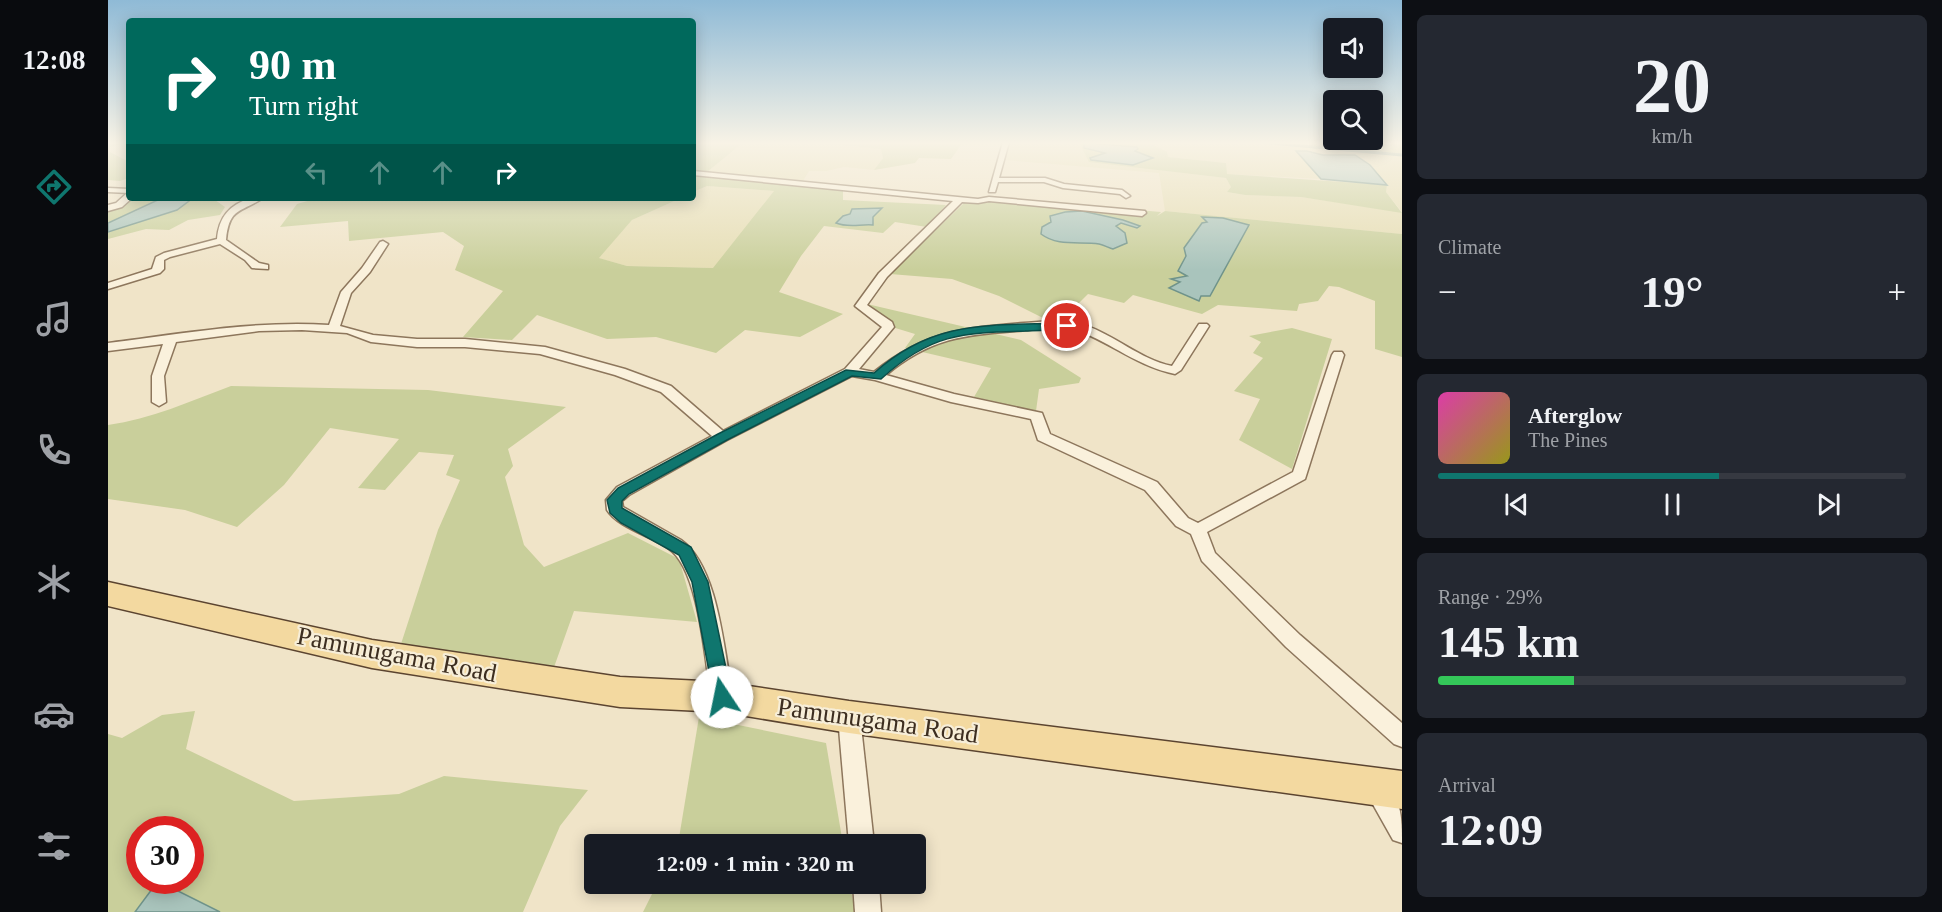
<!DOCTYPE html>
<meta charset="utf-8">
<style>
body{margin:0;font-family:"Times New Roman",serif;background:#242831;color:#f1f3f6;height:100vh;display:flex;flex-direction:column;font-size:22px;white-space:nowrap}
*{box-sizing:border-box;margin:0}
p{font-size:20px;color:#9ea1a6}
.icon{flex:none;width:33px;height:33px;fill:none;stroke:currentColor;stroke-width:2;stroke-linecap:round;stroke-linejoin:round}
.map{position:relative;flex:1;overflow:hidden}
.drawer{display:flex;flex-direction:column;gap:15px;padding:15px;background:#0d0f14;width:540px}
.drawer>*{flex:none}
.banner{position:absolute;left:18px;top:18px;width:570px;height:183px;border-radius:6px;box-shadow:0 3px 15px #0003;background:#00695c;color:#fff;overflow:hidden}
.fabs{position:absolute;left:1215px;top:18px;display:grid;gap:12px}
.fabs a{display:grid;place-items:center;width:60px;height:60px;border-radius:6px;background:#171b24;box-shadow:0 3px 15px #0003;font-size:30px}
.speed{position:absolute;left:18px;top:816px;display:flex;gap:12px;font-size:30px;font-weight:700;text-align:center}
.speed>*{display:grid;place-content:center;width:78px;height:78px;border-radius:50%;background:#171b24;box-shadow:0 3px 15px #0003;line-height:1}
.speed .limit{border:9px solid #d22;background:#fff;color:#111}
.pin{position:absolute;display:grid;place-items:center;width:51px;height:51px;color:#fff;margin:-26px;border:3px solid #fff;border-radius:50%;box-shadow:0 2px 6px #0007}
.me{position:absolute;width:66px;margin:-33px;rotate:349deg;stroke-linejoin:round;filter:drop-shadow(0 0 4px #0008)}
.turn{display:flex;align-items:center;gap:21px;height:126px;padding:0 24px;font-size:27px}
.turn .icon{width:78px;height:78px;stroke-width:2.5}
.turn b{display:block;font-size:42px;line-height:51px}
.lanes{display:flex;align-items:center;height:57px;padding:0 24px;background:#0003;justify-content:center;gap:30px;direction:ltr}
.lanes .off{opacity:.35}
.big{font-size:45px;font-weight:700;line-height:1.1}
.drawer .tile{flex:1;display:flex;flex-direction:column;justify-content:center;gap:9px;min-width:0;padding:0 21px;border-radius:9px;background:#242831}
.drawer .dial{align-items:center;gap:0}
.dial b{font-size:78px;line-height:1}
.song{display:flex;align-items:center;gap:18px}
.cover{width:72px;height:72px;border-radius:9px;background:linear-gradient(135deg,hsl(320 70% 55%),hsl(60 70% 35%))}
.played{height:6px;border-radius:3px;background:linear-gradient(90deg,#0f766e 60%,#363941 60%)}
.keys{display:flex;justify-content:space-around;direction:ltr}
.heat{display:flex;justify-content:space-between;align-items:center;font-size:33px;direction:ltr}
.charge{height:9px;border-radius:4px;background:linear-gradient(90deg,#34c759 29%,#363941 0)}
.trip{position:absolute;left:476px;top:834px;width:342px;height:60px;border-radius:6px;background:#171b24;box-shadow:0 3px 15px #0003;font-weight:700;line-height:60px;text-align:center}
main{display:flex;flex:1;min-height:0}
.tabs{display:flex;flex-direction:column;width:108px;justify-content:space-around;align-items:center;background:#090b0e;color:#9ea1a6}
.tabs .icon{width:42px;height:42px}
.tabs .selected{color:#0f766e}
.tabs b{font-size:27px;color:#f1f3f6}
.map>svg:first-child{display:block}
</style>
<main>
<nav class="tabs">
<b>12:08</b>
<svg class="icon selected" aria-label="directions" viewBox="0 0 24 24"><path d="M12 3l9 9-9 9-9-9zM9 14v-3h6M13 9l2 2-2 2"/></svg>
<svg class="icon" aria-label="music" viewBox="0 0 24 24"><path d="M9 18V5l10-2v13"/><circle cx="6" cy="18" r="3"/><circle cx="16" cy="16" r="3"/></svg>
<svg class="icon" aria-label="phone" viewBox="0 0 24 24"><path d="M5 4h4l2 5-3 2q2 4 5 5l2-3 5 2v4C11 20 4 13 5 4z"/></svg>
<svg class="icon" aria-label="climate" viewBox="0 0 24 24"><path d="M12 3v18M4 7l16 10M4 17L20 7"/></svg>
<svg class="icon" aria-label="car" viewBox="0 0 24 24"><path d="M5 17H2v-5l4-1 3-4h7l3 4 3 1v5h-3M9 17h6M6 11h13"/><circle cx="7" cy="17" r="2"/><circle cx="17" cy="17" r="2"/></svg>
<svg class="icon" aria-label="filters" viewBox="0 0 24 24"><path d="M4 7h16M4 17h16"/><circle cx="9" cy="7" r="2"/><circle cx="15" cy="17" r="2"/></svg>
</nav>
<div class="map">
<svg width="1294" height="912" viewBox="0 0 1294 912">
<rect width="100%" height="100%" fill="#f0e4c8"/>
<g fill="#e6deb5">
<polygon points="636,142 700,142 774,149 775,158 766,170 736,167 718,171 701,171 695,181 599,172"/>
<polygon points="903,142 972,142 1052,170 1118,178 1123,187 1119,192 1137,195 1193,197 1294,212 1294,234 1057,211 1051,173 897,160"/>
<polygon points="1025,142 1203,142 1205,146 1294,154 1294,212 1278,192 1279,185 1262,165 1229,155 1211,155 1199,151 1213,179 1118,174 1118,163 1059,157 1044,144"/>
<polygon points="599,186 667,191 606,268 519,266 490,258 524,220 573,198 585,198 585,192"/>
</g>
<g fill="#c9cf9b" fill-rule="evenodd">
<polygon points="0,142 21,142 2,147 2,152 21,162 21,178 12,181 0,180"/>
<polygon points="591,142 636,142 599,172 585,171 585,146"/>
<polygon points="700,142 855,142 843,159 811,158 807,163 766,170 775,158 773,149"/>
<polygon points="971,142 1044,144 1059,152 1060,157 1118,163 1119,174 1279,185 1278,192 1294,213 1193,197 1137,195 1119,192 1123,187 1118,178 981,162"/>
<polygon points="1203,142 1294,142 1294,154 1204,146"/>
<polygon points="585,174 735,189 735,200 838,205 819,227 787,222 775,233 716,226 693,256 671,292 735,314 692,337 637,330 608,353 548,337 499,339 429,315 404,340 355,337 395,291 347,270 356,246 335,232 241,241 240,221 172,227 189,204 210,198 267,198 297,201 361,198 573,198 524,220 491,258 519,266 605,268 666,191 599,186 585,192"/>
<polygon points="26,198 54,198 0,223 0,209 13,205"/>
<polygon points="85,198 115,198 107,200 117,207 112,215 80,220 61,230 38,229 0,239 0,232 69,210"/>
<polygon points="886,198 1053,212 1049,216 1057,211 1294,234 1294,357 1267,349 1267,301 1231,287 1221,286 1210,301 1191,304 1189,311 1110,305 1094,314 1025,295 1016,303 980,294 955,319 937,319 891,296 844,279 782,274 856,203 886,202"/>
<polygon points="759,304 913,340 973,378 971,383 931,389 928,411 866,397 883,368 797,348 807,334 784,327"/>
<polygon points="1184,328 1224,339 1184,469 1131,440 1152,399 1126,391 1155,358 1145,353 1153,342 1141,336"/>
<path d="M123 386 320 390 458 407 400 449 405 466 397 477 416 545 436 567 520 533 571 559 589 622 466 611 445 670 292 647 330 530 352 480 338 475 346 455 311 452 277 490 250 488 291 439 222 428 176 485 129 527 77 510 0 499V425C43 419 83 401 123 386Z"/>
<path d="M87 711 78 749 186 801 291 794 336 776 480 790 452 826 415 912H112L50 881 27 912H0V734L14 738 54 715ZM32 830H82V880H32Z"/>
<polygon points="591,717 718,743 735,844 570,844"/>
<polygon points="549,884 742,884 747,912 535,912"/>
</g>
<g fill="#a9c4bc" stroke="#6f938a" stroke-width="1.5">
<polygon points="976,143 1029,147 1030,149 1027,151 1045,158 1025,165 983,160 982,158 997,153 976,148"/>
<polygon points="1188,151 1199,151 1215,155 1247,155 1262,165 1279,185 1213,179"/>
<polygon points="54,198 85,198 69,210 0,232 0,223"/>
<path d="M774 208 765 217V225C752 224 740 228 728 223L735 216 742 214 744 209Z"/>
<path d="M974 211 1015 220 1032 226 1029 228 1013 223 1008 226 1017 233 1019 243 1005 249C1001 248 996 245 991 244 972 241 950 247 933 234L934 227 943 222 942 216 957 212Z"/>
<polygon points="1094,217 1115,218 1141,225 1102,296 1093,296 1091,301 1061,288 1072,282 1063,279 1079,276 1070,271 1078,256 1076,248 1094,223 1099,222"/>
<polygon points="50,881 112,912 27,912"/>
</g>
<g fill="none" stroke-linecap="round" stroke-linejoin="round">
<polyline stroke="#6f938a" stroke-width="3" points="1151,142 1294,155"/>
<defs>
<g id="minor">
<polygon points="895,142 901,142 891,178 937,178 956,184 1014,190 1022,196 1018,198 1012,194 955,188 936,182 890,182 887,192 881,192"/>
<path d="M585 171 870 199 881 197 1037 211 1038 213 1034 216 881 201 870 203 854 202 779 277 759 305 784 322 786 327 751 369 766 372C817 331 854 328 916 323 936 322 956 319 976 325 1007 335 1031 359 1064 366L1091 324H1099L1101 326 1073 370 1067 374C1029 366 1005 344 971 331 955 325 936 329 920 330 861 335 826 335 778 375L846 394 934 413 942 434 1049 482 1080 518 1090 523 1185 472 1224 355 1226 352H1234L1236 355 1197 479 1099 532 1107 553 1192 635 1294 723V747L1286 744 1178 647 1094 561 1083 534 1068 526 1037 490 930 440 923 419 843 402 767 380 744 376 619 440 521 495 514 501 515 507 573 540C611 567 616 653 625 697L622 704 614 707 606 704 603 697C597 661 591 569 561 549 545 537 509 527 499 510L498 500 509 487 604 436 553 392 507 375 432 354 357 347H309L263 342 239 333 194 330 151 331 68 342 56 376 58 402 51 406 44 402V376L55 344 0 351V343C73 334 147 320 221 325L233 292 254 268 272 242 275 241 280 244 262 272 243 293 232 326 265 335 309 339H357L437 347 517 369 563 386 615 431 737 369 774 327 747 306 771 273 845 201 585 175Z"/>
<polygon points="0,188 21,189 21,193 0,192"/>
<polygon points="18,194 21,194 21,198 24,198 14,207 0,211 0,205 8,203"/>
<path d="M143 198H155C133 213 121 207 118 240L151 263 160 265V269L144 268 137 260 112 244 62 257 56 260V269L52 273 0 289V283L44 269 48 257 56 253 109 239C111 217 121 205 143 198Z"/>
<polygon points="741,707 749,710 752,717 766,844 741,844 730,717 733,710"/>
<path d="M1270 780C1294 791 1294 820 1294 843L1285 840 1258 792 1262 784Z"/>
<polygon points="745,884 771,884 773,912 747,912"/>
</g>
<polygon id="primary" points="0,582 264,640 512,677 614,682 741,701 1294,771 1294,809 741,733 614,712 512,707 264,668 0,606"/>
</defs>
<use href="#minor" stroke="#8d765c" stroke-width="3"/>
<use href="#primary" stroke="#5b4430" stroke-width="3"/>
<use href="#minor" fill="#faf1dc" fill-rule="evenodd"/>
<use href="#primary" fill="#f3d9a0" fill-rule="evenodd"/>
</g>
<linearGradient id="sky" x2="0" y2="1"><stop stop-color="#8fbad6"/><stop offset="0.53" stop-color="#f8f3e6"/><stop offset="1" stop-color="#f8f3e6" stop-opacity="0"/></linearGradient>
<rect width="1294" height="270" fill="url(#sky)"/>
<path fill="#0f766e" stroke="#0a4d48" stroke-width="1.5" d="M959 323 963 324V328C948 331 932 330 917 331 853 333 822 334 773 379L744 376 619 440 521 494 514 501V508L583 547 600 582 624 697 621 703 614 706 607 703 584 582 571 555 513 523 502 513 499 500 510 488 610 434 738 370 766 373C827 318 883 326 959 323Z"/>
<g text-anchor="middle" stroke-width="4.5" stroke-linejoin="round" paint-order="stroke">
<g font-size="26" fill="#3d2e20" stroke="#f7eed8">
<text transform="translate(289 654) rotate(11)" y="9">Pamunugama Road</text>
<text transform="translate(770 720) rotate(8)" y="9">Pamunugama Road</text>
</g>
</g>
</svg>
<div class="fabs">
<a><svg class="icon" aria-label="sound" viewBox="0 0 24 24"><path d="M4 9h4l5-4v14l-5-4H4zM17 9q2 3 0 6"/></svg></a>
<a><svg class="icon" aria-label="search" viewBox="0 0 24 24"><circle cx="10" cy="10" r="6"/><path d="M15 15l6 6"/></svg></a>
</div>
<div class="speed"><div class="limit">30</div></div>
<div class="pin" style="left:959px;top:326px;background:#d93025"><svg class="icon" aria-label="arrive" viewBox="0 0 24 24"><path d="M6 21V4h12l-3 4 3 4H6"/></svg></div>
<svg class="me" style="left:614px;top:697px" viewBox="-20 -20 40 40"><circle r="19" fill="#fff"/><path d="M0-13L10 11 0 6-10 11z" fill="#0f766e"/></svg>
<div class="trip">12:09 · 1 min · 320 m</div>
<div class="banner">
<div class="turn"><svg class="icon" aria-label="right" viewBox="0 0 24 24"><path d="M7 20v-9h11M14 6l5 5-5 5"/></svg><div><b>90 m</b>Turn right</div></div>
<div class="lanes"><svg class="icon off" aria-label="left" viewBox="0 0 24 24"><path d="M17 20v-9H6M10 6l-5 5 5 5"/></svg><svg class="icon off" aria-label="ahead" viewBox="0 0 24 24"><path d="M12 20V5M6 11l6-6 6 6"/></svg><svg class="icon off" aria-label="ahead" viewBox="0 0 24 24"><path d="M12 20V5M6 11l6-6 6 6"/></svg><svg class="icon" aria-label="right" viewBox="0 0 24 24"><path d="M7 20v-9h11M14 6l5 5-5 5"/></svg></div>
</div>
</div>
<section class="drawer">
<div class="tile dial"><b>20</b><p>km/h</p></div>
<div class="tile"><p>Climate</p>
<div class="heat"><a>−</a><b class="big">19°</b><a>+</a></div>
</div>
<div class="tile">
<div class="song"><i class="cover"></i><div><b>Afterglow</b><p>The Pines</p></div></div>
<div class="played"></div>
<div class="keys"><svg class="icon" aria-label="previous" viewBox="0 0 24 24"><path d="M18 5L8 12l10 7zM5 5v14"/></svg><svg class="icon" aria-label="pause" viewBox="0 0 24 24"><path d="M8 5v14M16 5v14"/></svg><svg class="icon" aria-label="next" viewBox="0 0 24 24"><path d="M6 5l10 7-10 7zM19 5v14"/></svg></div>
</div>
<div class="tile"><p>Range · 29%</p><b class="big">145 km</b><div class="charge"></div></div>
<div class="tile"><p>Arrival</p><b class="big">12:09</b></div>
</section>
</main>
